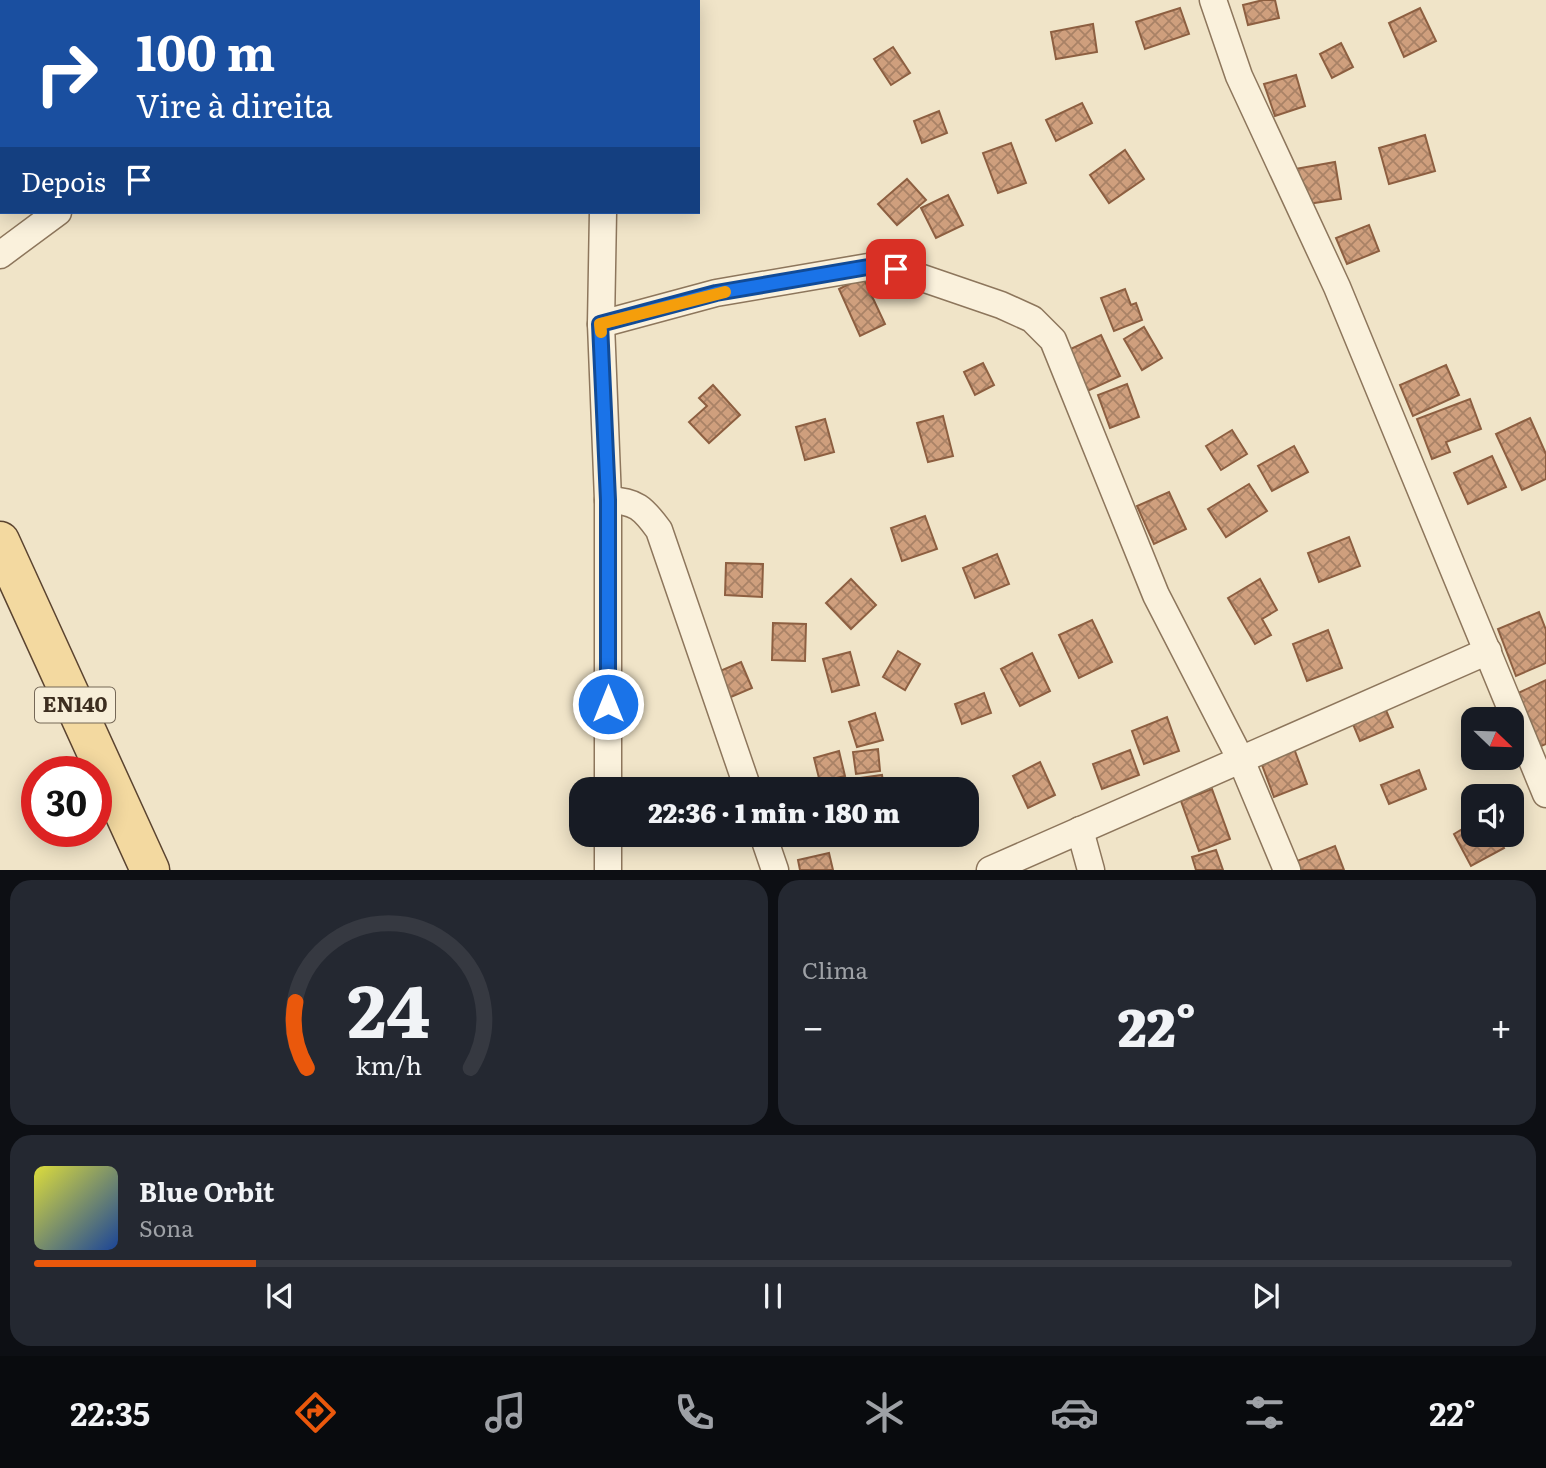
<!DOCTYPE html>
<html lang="pt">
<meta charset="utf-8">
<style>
body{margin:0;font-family:Literata,serif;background:#242831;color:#f1f3f6;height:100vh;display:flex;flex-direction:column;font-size:26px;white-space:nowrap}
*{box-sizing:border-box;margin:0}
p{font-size:23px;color:#9ea1a6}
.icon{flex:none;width:38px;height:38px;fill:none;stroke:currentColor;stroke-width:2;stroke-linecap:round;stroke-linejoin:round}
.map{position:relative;height:870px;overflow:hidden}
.sheet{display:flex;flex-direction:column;gap:10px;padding:10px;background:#0d0f14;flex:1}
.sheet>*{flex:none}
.banner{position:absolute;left:0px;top:0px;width:700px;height:214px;box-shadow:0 4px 18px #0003;background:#1a4fa0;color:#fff;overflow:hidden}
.needle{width:46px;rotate:113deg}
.controls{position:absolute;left:1461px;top:707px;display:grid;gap:14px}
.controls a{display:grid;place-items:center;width:63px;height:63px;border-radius:14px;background:#171b24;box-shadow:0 4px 18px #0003;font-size:35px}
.speed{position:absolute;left:21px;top:756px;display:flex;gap:14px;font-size:35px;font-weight:700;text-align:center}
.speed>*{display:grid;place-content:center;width:91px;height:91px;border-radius:50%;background:#171b24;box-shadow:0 4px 18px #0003;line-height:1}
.speed .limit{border:10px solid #d22;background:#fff;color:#111}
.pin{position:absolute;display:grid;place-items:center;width:60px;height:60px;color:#fff;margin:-30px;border-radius:14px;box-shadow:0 4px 10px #0006}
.me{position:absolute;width:77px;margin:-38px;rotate:0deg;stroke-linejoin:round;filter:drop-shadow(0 0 5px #0008)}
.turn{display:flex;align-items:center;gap:24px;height:147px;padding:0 21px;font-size:32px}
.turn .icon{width:91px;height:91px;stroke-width:2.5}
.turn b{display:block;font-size:49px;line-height:60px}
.then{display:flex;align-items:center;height:66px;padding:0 21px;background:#0003;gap:14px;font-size:26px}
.big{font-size:52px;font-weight:800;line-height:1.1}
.sheet .widget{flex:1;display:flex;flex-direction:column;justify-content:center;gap:10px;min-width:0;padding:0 24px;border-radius:21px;background:#242831}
.sheet .dial{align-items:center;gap:0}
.dial svg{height:182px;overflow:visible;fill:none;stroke:#363941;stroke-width:7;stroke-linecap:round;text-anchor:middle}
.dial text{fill:#f1f3f6;stroke:none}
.song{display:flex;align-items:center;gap:21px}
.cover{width:84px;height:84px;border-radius:10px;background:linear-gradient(135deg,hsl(60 70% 55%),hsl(220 70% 35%))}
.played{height:7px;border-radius:4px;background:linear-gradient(90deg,#ea580c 15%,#363941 15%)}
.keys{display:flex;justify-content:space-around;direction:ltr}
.heat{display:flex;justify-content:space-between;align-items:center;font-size:38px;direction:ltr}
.sheet .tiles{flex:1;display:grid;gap:10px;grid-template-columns:1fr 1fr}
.widget:last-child{grid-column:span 2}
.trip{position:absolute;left:569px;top:777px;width:410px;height:70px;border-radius:21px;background:#171b24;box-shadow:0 4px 18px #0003;font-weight:800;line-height:70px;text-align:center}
.dock{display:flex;height:112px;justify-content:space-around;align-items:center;background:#090b0e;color:#9ea1a6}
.dock .icon{width:49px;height:49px}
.dock .selected{color:#ea580c}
.dock b{font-size:32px;color:#f1f3f6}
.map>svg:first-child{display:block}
</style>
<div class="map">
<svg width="1546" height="870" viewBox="0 0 1546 870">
<defs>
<pattern id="building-cross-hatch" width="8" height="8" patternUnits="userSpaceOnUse" patternTransform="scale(1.75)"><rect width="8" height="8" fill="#cf9f7d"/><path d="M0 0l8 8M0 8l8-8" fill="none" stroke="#a98266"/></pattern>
</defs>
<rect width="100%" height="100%" fill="#f0e4c8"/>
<g fill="url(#building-cross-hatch)" stroke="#8d5f41" stroke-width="2">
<polygon points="1263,0 1275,0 1279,18 1248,25 1243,5"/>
<polygon points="1180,8 1189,34 1145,49 1136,22"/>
<polygon points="1420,8 1436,41 1404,57 1389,23"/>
<polygon points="1093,24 1097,52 1056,59 1051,32"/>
<polygon points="1341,43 1353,67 1332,78 1320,54"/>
<polygon points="893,47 910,73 891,85 874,59"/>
<polygon points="1296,75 1305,106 1275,116 1264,84"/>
<polygon points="1082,103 1092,123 1056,141 1046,120"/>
<polygon points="939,111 947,133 922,143 914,121"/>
<polygon points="1425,135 1435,171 1389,184 1379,148"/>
<polygon points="1011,143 1026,183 998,193 983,153"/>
<polygon points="1125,150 1144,179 1109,203 1090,175"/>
<polygon points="1335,162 1341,199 1301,205 1295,169"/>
<polygon points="907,179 926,200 897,225 878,204"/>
<polygon points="948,195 963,225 936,238 921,208"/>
<polygon points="1369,225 1379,251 1347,264 1336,238"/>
<polygon points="863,277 885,324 860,336 839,289"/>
<polygon points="1125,289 1131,305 1136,303 1142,320 1114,331 1101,298"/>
<polygon points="1144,327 1162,358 1142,370 1124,339"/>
<polygon points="1101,335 1120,376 1083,393 1064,352"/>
<polygon points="983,363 994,385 975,395 964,372"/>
<polygon points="1446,365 1459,395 1413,416 1400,385"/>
<polygon points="1127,384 1139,417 1110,428 1098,395"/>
<polygon points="713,385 740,415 709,443 689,422 707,406 699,398"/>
<polygon points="1470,399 1481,429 1446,442 1450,452 1432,459 1417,419"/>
<polygon points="943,416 953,456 928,462 917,423"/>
<polygon points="1530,418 1546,454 1546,479 1522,490 1496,434"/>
<polygon points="825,419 834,452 805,460 796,427"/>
<polygon points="1232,430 1247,454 1221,470 1206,446"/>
<polygon points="1294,446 1308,472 1272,491 1258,466"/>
<polygon points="1492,456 1506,487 1468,504 1454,473"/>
<polygon points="1249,484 1267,511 1226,537 1208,509"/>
<polygon points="1169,492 1186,529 1154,544 1137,506"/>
<polygon points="925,516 937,549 902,561 891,528"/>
<polygon points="1349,537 1360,566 1319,582 1308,553"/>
<polygon points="997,554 1009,584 975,598 963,568"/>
<polygon points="726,563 763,564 762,597 725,595"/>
<polygon points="851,579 876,605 851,629 826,603"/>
<polygon points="1260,579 1277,610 1262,619 1271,635 1255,644 1228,598"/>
<polygon points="1539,612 1546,630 1546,663 1516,676 1498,629"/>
<polygon points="1092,620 1112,662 1079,678 1059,635"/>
<polygon points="773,623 806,624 805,661 772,660"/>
<polygon points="1328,630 1342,668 1307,681 1293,644"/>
<polygon points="898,651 920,664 905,690 883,677"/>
<polygon points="850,652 859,685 832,692 823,659"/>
<polygon points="1032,653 1050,691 1020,706 1001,669"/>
<polygon points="741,662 752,688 724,700 713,674"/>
<polygon points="1546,680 1546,744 1539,747 1516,694"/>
<polygon points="984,693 991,713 962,724 955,704"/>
<polygon points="1383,703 1393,727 1360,741 1350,717"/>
<polygon points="875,713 883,740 857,747 849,722"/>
<polygon points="1167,717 1179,751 1144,764 1132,731"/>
<polygon points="1292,743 1307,784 1274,797 1259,757"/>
<polygon points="878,749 880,771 856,774 853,752"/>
<polygon points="1130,750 1139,775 1102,789 1093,764"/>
<polygon points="839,751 845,776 820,782 814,758"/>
<polygon points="1040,762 1055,795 1028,808 1013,776"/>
<polygon points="1419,770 1426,789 1389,804 1381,785"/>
<polygon points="882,775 884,789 839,789 838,781"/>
<polygon points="1212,789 1230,839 1199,851 1181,801"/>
<polygon points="1474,822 1474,835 1497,835 1504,848 1471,866 1454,834"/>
<polygon points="1335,846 1344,870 1300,870 1297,861"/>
<polygon points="1216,850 1223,870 1196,870 1192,857"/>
<polygon points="829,853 833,870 800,870 798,860"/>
</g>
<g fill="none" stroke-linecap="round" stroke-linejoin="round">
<defs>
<g id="street">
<polyline points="1213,0 1239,76 1337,287 1546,794"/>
<polyline points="342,2 345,0"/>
<polyline points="610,2 610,0"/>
<polyline points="603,212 601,324 608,500 608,789"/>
<polyline points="0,255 58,212"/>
<polyline points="601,324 716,293 868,267 896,269 1001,305 1032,319 1053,340 1156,595 1241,760 1287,870"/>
<path d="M608 500C636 501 643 508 659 530L748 789"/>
<polyline points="1080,830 1091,870"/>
<polyline points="608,835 608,870"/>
<polyline points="763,835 775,870"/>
<polyline points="990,870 1488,651"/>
</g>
<polyline id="primary" points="0,541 150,870"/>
</defs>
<use href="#street" stroke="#8d765c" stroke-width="29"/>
<use href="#primary" stroke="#5b4430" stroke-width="41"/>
<use href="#street" stroke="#faf1dc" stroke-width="26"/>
<use href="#primary" stroke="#f3d9a0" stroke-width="38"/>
</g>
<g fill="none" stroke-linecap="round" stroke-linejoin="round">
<defs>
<polyline id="route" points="608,704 608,500 600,324 716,293 868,267 896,269"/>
</defs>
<use href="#route" stroke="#114b97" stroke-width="18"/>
<use href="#route" stroke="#1a73e8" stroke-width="12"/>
<polyline stroke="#f59e0b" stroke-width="12" points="601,332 600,324 725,292"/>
</g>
<g text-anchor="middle" stroke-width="7" stroke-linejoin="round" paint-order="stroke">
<rect fill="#f7eed8" stroke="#756857" stroke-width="2" x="35" y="687.5" width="80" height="35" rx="5"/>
<g font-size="21" font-weight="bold" fill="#3d2e20">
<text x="75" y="712">EN140</text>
</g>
</g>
</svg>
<div class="controls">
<a><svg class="needle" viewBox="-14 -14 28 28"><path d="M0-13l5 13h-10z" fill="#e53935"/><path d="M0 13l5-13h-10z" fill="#9ea1a6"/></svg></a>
<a><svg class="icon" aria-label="sound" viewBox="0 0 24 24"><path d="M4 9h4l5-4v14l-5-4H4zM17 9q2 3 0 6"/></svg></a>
</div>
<div class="speed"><div class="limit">30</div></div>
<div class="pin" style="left:896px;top:269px;background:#d93025"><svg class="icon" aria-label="arrive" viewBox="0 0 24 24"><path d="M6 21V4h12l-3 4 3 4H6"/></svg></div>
<svg class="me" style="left:608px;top:704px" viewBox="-20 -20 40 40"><circle r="17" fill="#1a73e8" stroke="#fff" stroke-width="3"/><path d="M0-11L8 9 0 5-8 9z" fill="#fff"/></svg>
<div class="trip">22:36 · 1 min · 180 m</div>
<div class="banner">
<div class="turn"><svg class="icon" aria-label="right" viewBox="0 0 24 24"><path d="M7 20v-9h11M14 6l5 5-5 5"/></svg><div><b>100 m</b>Vire à direita</div></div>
<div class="then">Depois<svg class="icon" aria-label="arrive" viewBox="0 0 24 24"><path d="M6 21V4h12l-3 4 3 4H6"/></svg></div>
</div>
</div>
<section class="sheet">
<div class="tiles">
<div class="widget dial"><svg viewBox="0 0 100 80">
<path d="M14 69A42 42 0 1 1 86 69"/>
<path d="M14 69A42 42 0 0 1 9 40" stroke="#ea580c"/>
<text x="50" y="56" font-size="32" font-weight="700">24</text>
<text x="50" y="72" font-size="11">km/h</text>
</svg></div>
<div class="widget"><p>Clima</p>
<div class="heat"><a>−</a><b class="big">22°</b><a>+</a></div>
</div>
<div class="widget">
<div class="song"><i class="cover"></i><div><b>Blue Orbit</b><p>Sona</p></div></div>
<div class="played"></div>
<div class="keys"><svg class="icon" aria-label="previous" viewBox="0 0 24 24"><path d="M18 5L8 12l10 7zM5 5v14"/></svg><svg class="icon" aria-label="pause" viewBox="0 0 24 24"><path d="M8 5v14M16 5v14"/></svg><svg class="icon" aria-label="next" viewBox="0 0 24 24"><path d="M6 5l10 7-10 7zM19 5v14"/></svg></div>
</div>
</div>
</section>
<nav class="dock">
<b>22:35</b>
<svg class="icon selected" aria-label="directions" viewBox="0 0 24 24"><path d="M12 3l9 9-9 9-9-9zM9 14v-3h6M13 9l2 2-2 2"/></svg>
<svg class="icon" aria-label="music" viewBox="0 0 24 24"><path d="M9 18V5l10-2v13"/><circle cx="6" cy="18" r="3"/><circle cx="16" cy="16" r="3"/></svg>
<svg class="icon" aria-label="phone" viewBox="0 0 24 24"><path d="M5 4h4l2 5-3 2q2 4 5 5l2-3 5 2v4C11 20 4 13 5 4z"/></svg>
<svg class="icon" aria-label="climate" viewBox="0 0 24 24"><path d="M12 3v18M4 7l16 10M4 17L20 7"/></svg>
<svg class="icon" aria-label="car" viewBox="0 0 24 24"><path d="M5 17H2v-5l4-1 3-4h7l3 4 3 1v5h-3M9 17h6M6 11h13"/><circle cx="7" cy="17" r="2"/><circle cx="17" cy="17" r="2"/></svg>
<svg class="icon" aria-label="filters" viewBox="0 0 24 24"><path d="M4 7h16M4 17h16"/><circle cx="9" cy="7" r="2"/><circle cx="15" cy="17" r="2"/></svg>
<b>22°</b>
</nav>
